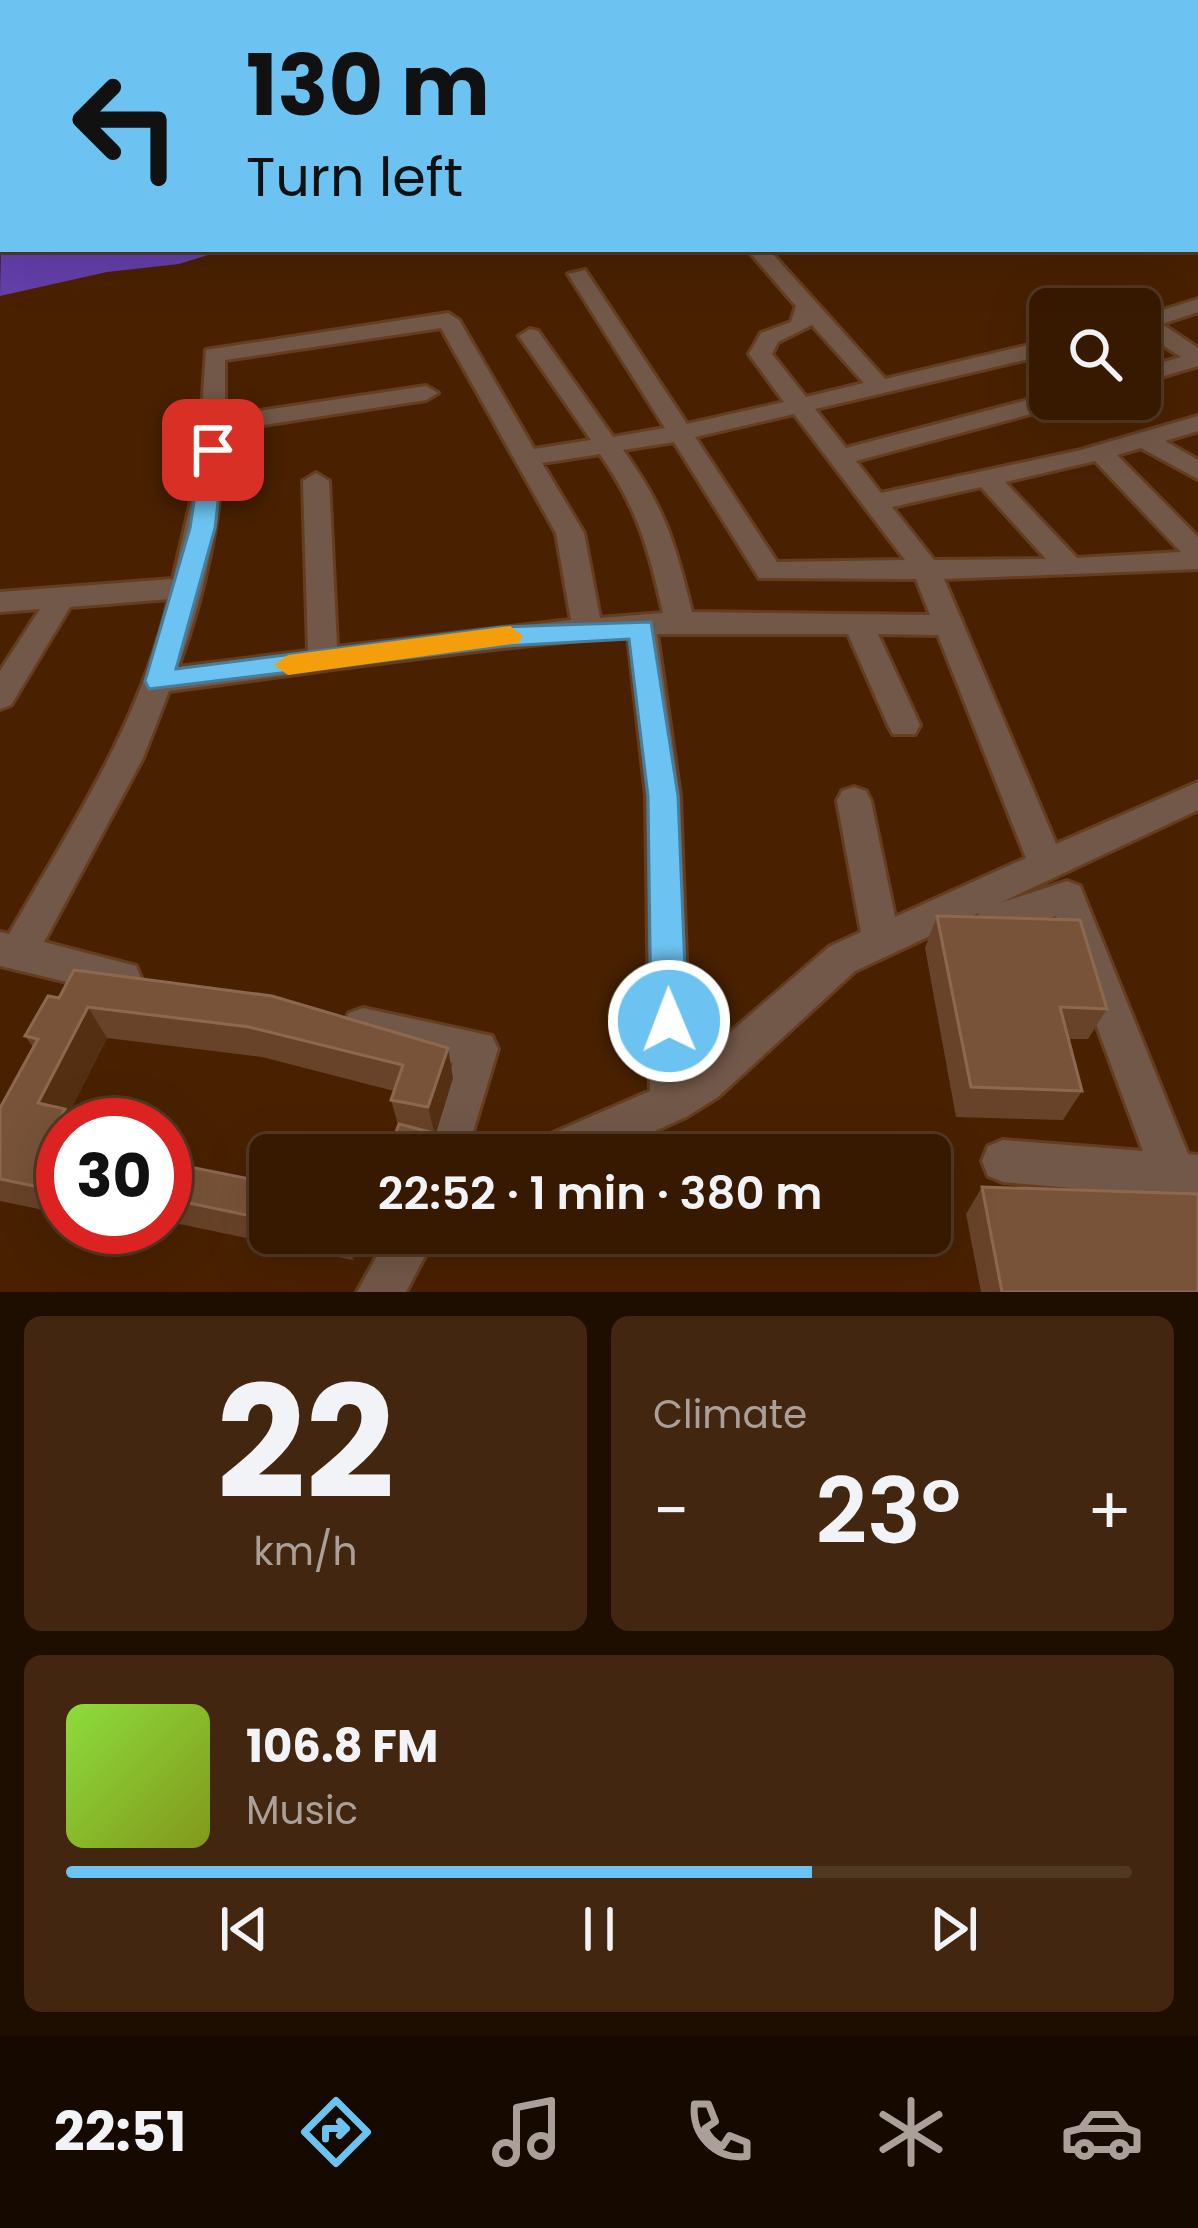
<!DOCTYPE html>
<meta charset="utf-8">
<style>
body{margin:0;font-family:Poppins,sans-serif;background:#42260f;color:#f1f3f6;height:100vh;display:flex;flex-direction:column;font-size:45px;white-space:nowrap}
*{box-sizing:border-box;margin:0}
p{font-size:39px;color:#aaa099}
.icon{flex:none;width:66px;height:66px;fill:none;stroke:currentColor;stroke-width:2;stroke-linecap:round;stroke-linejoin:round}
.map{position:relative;height:1292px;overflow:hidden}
.panel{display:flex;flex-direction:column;gap:24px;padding:24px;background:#1e0e00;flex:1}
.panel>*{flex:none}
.banner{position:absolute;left:0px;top:0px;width:1200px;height:252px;box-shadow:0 12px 48px #0002,0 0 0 3px #513822;background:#6cc3f2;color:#111;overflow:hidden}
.fabs{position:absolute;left:1029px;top:288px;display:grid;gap:24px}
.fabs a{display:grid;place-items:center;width:132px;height:132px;border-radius:18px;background:#371900;box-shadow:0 12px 48px #0002,0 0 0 3px #513822;font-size:60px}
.speed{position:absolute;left:36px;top:1098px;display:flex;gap:24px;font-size:60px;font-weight:700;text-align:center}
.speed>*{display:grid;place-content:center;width:156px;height:156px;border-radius:50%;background:#371900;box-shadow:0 12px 48px #0002,0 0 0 3px #513822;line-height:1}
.speed .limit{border:18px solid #d22;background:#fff;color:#111}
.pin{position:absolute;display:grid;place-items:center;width:102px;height:102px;color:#fff;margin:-51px;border-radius:24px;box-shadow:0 6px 18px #0006}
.me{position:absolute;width:132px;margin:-66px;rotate:359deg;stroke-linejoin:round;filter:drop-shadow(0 0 9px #0008)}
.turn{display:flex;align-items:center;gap:42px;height:252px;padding:0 48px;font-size:54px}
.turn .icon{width:156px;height:156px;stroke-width:2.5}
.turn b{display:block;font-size:84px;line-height:102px}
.big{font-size:90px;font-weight:600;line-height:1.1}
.panel .widget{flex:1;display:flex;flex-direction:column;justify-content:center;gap:18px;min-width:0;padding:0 42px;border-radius:18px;background:#42260f}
.panel .dial{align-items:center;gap:0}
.dial b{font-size:156px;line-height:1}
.song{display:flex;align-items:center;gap:36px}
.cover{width:144px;height:144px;border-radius:18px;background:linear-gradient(135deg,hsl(90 70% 55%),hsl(70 70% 35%))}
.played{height:12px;border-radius:6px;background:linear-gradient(90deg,#6cc3f2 70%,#513822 70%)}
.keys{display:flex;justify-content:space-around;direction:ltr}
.heat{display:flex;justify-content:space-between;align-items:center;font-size:66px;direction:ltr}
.panel .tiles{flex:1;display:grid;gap:24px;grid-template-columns:1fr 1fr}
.widget:last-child{grid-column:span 2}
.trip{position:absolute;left:249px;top:1134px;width:702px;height:120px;border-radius:18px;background:#371900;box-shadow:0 12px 48px #0002,0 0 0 3px #513822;font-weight:600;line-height:120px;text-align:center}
.tab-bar{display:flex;height:192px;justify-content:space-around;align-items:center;background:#160a00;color:#aaa099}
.tab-bar .icon{width:84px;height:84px}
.tab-bar .active{color:#6cc3f2}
.tab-bar b{font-size:54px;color:#f1f3f6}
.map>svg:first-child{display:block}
</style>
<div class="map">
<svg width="1198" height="1292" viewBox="0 0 1198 1292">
<rect width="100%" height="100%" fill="#492100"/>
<polygon fill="#633fab" points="3,149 3,249 227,249 179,264 107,272 0,296"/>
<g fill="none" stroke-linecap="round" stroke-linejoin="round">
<defs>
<g id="minor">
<polygon points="70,0 90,0 68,3"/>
<polygon points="170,0 184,0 168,3"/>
<polygon points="3,10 3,18 0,19 0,11"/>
<rect x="0" y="32" width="3" height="8"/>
<path d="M747 249H768L885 379 1050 340V354L815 409 846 448 1050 394V399H1072L1068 404 856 461 881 493 1081 450 1198 416V431L1165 441 1198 460V479L1141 448 1117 455 1198 537V569L944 579 1056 844 1198 782V810L1000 903 1067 881 1080 886 1188 1154 1198 1155V1199L1003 1182 988 1176 982 1161 988 1146 1003 1140 1143 1151 1056 916 994 937 981 932 976 921 979 913 855 971 718 1097 686 1117 602 1155H531L537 1140 650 1091 646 796 628 636C477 648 322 671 169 691L143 758 44 942 136 966 141 978 136 990 122 995 0 966V932L9 934C71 827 141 721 169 599L70 607 11 705 0 709V671L40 609 0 612V592L173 579 198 471 206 350 448 313 459 320 534 449 591 440 519 336 530 329 538 331 613 437 665 428 568 274 585 270 687 424 784 402 749 354 761 333 791 322 796 306ZM812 325 864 383 806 397 772 354 778 342ZM441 328 556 533 571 620 337 647 329 481 316 473 303 481 308 651 178 667C205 595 223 509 224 431L426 400 438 393 426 386 225 416V360ZM794 414 905 560 777 562 695 437ZM674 442 759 578 916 579 930 615 692 612C675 543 665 508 623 450ZM600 454C638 509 649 549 663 613L600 618 584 533 542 463ZM1095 461 1181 552 1077 558 1005 482ZM981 487 1046 559 934 560 892 507ZM657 634H848L888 725 893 734H915L920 725 878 634 938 635 1026 858 895 917 871 801 866 791 854 787 842 791 837 801 861 932 829 947 690 1067 680 796Z"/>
<polygon points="1198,299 1198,312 1162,324 1198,348 1198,366 1140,383 1140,369 1181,357 1140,331 1140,317"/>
<polygon points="363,1008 492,1036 498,1049 466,1155 424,1155 453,1063 349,1039 343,1026 349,1013"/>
<polygon points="390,1233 437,1233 406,1292 357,1292"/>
</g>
</defs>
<use href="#minor" stroke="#653e1f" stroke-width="6"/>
<use href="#minor" fill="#725848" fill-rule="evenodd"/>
</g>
<g fill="#684329">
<polygon points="937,916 1107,1009 1088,1039 1068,1039 1082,1091 1063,1120 956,1117 925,948"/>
<polygon points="74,970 453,1078 435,1136 431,1135 434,1146 431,1155 387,1155 398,1125 391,1100 394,1091 262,1057 107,1038 63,1125 63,1214 0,1201 0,1108 33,1047 25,1036 59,998"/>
<polygon points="165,1162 270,1183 270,1233 362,1233 353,1260 165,1221"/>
<polygon points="982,1187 1198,1292 981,1292 966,1214"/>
</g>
<g fill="#552f11">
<polygon points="88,1007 107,1038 69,1114 77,1125 63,1125 63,1164 47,1144 38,1103"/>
<polygon points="448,1048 453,1078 435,1136 428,1107"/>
<polygon points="430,1132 434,1146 431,1155 422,1155"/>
<polygon points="343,1233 362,1233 353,1260 342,1235"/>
</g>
<g fill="#785339" stroke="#8c684f" stroke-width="3">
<polygon points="937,916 1080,920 1107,1009 1060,1007 1082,1091 971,1087"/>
<polygon points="74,970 272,996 448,1048 428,1107 391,1100 403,1065 249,1027 88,1007 38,1103 65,1109 47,1144 63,1148 63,1192 0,1179 0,1108 38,1039 25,1036 48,996 59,998"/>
<polygon points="399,1124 430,1132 422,1155 387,1155"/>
<polygon points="165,1162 270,1183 270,1220 165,1198"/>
<polygon points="982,1187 1198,1194 1198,1292 1002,1292"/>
</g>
<polygon fill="#6cc3f2" stroke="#467f9d" stroke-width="3" points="213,443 224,450 215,528 176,669 502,627 651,622 678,796 687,1021 682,1033 669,1038 656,1033 651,1021 648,796 629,639 502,646 149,689 145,681 190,528 202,450"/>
<polygon fill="#f59e0b" points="510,626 523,636 519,643 288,675 274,665 288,655"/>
</svg>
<div class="fabs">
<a><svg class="icon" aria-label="search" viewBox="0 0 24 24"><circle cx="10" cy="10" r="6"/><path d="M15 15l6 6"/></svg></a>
</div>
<div class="speed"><div class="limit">30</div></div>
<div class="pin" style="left:213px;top:450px;background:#d93025"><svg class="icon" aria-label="arrive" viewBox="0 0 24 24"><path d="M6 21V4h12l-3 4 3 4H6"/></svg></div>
<svg class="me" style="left:669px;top:1021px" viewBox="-20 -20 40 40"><circle r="17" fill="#6cc3f2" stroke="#fff" stroke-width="3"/><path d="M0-11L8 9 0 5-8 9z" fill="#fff"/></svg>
<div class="trip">22:52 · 1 min · 380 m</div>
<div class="banner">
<div class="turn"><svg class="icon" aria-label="left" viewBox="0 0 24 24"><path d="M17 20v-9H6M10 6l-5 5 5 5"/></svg><div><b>130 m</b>Turn left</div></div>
</div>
</div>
<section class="panel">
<div class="tiles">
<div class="widget dial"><b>22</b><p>km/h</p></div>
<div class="widget"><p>Climate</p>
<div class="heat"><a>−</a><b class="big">23°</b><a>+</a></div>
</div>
<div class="widget">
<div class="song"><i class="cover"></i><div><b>106.8 FM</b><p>Music</p></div></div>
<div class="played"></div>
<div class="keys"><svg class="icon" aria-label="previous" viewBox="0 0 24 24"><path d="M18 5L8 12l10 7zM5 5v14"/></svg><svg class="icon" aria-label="pause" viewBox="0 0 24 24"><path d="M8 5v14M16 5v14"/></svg><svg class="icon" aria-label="next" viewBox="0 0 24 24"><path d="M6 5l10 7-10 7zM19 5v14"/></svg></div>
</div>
</div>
</section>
<nav class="tab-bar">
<b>22:51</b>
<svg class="icon active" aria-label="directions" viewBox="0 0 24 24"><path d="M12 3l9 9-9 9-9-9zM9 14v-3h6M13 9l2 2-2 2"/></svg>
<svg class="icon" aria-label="music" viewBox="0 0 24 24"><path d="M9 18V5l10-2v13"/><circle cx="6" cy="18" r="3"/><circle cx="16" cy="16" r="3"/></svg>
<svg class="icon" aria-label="phone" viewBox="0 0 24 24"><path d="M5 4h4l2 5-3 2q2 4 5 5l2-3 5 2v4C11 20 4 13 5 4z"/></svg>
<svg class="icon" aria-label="climate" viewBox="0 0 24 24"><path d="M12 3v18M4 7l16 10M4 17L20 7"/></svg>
<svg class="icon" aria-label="car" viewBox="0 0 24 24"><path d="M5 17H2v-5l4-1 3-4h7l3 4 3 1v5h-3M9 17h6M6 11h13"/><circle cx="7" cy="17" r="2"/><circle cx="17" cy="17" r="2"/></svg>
</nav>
